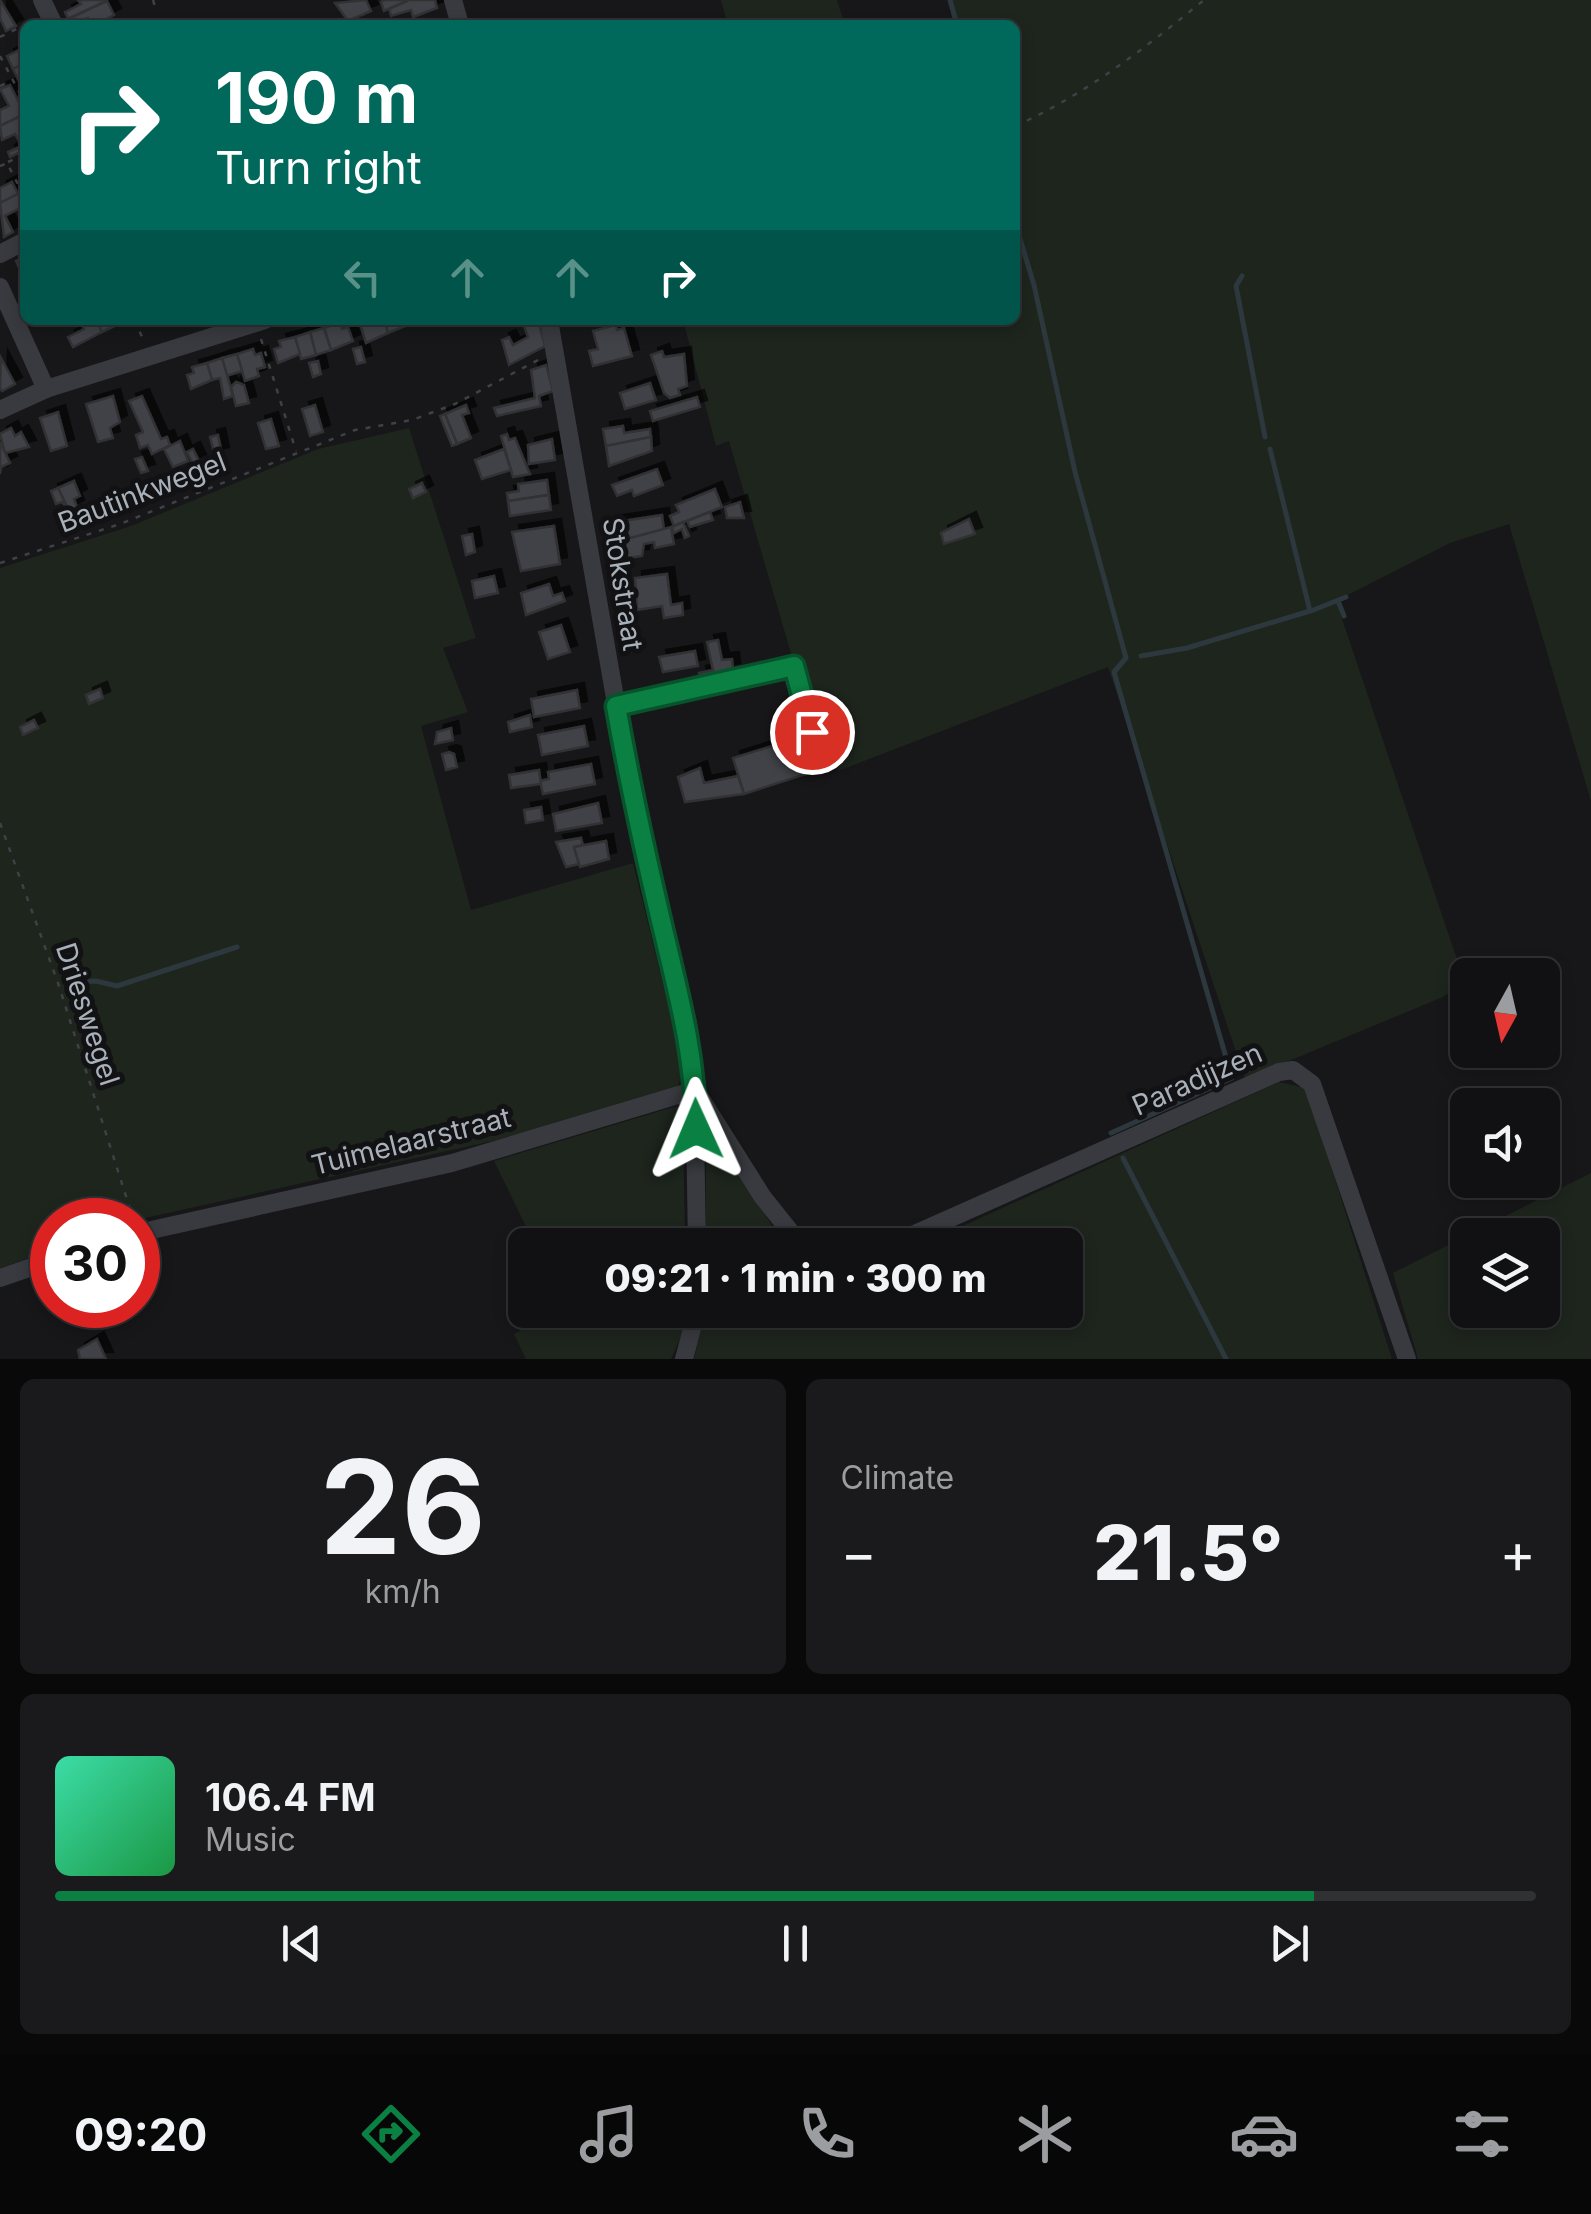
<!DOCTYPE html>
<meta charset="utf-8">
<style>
body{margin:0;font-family:Inter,sans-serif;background:#1a1a1c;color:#f1f3f6;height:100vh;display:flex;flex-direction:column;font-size:38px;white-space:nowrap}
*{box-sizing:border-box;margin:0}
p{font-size:32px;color:#9c9da0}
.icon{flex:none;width:55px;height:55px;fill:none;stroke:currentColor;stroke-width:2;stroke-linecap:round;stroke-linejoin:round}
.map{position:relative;height:1359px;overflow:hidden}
.side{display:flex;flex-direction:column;gap:20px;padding:20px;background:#09090a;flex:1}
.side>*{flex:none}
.banner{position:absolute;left:20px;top:20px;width:1000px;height:305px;border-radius:15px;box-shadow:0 5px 15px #0003,0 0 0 2px #303133;background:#00695c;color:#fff;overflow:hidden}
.needle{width:65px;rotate:188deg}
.buttons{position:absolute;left:1450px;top:958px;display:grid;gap:20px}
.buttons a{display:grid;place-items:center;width:110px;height:110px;border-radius:15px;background:#111113;box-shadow:0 5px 15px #0003,0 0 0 2px #303133;font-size:50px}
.speed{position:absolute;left:30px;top:1198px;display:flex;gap:20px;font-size:50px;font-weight:700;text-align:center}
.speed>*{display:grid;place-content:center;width:130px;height:130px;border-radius:50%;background:#111113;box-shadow:0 5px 15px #0003,0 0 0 2px #303133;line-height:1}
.speed .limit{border:15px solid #d22;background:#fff;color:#111}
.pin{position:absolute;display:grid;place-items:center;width:85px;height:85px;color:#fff;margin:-42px;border:5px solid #fff;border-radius:50%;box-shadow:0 2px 10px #0007}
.me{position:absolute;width:110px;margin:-55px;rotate:359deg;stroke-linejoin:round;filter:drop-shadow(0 0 8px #0008)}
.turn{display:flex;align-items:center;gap:35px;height:210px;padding:0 30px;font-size:45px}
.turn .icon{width:130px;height:130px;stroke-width:2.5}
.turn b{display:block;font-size:70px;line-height:85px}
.lanes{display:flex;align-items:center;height:95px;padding:0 30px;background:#0003;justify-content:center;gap:50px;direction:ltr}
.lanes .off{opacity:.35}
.big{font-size:75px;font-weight:800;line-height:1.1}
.side .tile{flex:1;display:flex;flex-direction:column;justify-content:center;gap:15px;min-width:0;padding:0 35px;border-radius:15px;background:#1a1a1c}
.side .dial{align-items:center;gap:0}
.dial b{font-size:130px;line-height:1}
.song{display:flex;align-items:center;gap:30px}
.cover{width:120px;height:120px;border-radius:15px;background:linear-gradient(135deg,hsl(160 70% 55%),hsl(140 70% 35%))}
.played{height:10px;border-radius:5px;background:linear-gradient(90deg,#0b8043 85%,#303133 85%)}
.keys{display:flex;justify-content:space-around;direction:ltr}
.heat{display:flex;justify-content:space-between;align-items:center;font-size:55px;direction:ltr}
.side .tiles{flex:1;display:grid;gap:20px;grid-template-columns:1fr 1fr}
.tile:last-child{grid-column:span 2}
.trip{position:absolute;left:508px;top:1228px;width:575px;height:100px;border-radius:15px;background:#111113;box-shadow:0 5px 15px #0003,0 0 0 2px #303133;font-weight:800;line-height:100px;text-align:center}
.menu{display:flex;height:160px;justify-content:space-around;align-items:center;background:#070708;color:#9c9da0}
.menu .icon{width:70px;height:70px}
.menu .selected{color:#0b8043}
.menu b{font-size:45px;color:#f1f3f6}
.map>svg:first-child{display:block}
</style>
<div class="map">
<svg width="1591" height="1359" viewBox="0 0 1591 1359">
<defs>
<filter id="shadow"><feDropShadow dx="7" dy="-7" stdDeviation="0" flood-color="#0009"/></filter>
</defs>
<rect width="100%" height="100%" fill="#171719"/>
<g fill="#1d251d">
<polygon points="721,0 837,0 845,25 728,25"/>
<polygon points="952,0 1591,0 1591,801 1509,524 1450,543 1336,601 1465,983 1443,997 1245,1079 1108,667 838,771 801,656 792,657 729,441 716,446 683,320 1015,320 1015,25 959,25"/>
<polygon points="409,428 476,638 443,648 468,712 421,726 471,910 633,863 684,1068 677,1089 497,1140 136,1220 52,1220 52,1250 0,1268 0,568 131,526 318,449"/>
<polygon points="1279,1082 1306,1088 1392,1359 694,1359 706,1310 1065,1310 1065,1245 921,1245"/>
<polygon points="677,1106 683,1115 685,1245 535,1245 494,1161"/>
<polygon points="719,1147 726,1152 784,1245 706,1245 706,1162"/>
<polygon points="1591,1173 1591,1359 1418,1359 1393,1273 1468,1235 1468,1310 1542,1310 1542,1235 1468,1235"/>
<polygon points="556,1310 685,1310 682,1334 671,1359 526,1359 514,1334"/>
</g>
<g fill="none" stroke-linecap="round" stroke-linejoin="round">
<g stroke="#2c383e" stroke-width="5">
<polyline points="950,0 957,25"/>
<polyline points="1015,222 1034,285 1075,472 1126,658 1114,672 1232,1078 1111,1133"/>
<polyline points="1242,276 1236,286 1265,437"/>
<polyline points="1338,601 1344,616"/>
<polyline points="1311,611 1346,597"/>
<polyline points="1141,656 1187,648 1310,611 1270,449"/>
<polyline points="70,982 96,981 117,986 237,947"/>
<polyline points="1123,1158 1226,1359"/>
</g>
</g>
<g fill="#414246" stroke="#313136" stroke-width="2.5" filter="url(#shadow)">
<polygon points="0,0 16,26 6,31 0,18"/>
<polygon points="78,0 105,0 106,1 68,19 65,12 81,4"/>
<polygon points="366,0 371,11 348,21 335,3"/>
<polygon points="385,0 409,0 384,11 381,2"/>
<polygon points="409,0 435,0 437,8 413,17 411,10 391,16 389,9"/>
<polygon points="107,1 114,15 95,25 88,18 71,25 68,19"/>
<polygon points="25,47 25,63 13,69 7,56"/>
<polygon points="25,63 25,78 19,81 13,69"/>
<polygon points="10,85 25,114 0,126 0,110 9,106 0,89"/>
<polygon points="25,114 25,150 10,157 8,152 22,146 15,134 2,140 0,126"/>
<polygon points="12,182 18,194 0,203 0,188"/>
<polygon points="18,194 24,206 5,216 13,232 4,237 0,203"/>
<polygon points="25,257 25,281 16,261"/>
<polygon points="80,320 96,320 102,332 73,347 68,337 84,329"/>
<polygon points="96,320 127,320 102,332"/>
<polygon points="384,320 409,320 410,324 388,333"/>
<polygon points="384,320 388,333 366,343 360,323"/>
<polygon points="538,320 545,346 509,365 502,340 509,337 513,345 528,337 524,326"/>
<polygon points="340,323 342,329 348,327 353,341 331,350 324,328"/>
<polygon points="616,325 617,330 624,328 632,356 593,366 589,351 598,349 593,331"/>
<polygon points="324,328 331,350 316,355 310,332"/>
<polygon points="310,332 316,355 301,359 295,337"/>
<polygon points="295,337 300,354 278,363 274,349 281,347 279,341"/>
<polygon points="361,347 365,362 357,364 353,349"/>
<polygon points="253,349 255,355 261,353 265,367 257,369 259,376 245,381 237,354"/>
<polygon points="662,351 664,357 684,354 687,386 678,389 680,395 670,398 664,393 651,355"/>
<polygon points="237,354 242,371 227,376 222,358"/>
<polygon points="1,358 15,384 2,391 0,388"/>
<polygon points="222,358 233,396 224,399 220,378 212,380 207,363"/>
<polygon points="318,361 321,374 313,377 309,363"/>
<polygon points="207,363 212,380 191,389 187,375 194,373 192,367"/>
<polygon points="546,365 553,391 539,396 541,406 497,416 494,408 535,398 531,370"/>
<polygon points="236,382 244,385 249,403 236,406 231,387"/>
<polygon points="650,383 656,400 625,409 620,393"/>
<polygon points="113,396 120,422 110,428 113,438 98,442 86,404"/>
<polygon points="142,396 161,439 167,437 170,445 152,454 148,445 140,448 136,435 143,432 129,401"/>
<polygon points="697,397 700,407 653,421 650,411"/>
<polygon points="315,405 323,432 310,436 302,409"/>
<polygon points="466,405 469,413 462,415 471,438 457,444 445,414"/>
<polygon points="58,412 67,446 51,451 40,418"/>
<polygon points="445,414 457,444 452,446 440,416"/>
<polygon points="271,419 279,446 266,449 258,423"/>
<polygon points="623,426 624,433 650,429 651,437 606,446 603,429"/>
<polygon points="11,428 15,436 21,432 29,447 5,453 0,434"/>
<polygon points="507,434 509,440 515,438 530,474 513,477 501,436"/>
<polygon points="218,435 222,454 215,456 210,437"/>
<polygon points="651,437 652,451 609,466 606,446"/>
<polygon points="552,439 555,460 529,464 528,445"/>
<polygon points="180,441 188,461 173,467 164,449"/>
<polygon points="0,442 10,463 1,467 0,474"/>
<polygon points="193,449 199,461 193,464 187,452"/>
<polygon points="504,449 511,470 482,479 475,460"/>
<polygon points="142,457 148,471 141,473 135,459"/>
<polygon points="657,469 663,485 634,496 632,490 617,496 612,485"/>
<polygon points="547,480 549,495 508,501 507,493 519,491 518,484"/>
<polygon points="74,481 80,496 74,499 77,507 69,511 58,488"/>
<polygon points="422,483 426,492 413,498 409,489"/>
<polygon points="58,488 69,511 62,502 56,504 51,491"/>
<polygon points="715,489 722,507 674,526 670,516 679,512 676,505"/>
<polygon points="549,495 551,510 510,516 508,501"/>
<polygon points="132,496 135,506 122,511 118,501"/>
<polygon points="740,502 744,518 727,518 725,507"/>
<polygon points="710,512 713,520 690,527 687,521"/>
<polygon points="662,515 664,530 619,541 616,522"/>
<polygon points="969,519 975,534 944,544 941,533"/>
<polygon points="683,522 689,536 685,538 682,529 674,533 672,527"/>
<polygon points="554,526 560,564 521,571 512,532"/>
<polygon points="671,527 674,544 655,548 654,542 644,544 642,556 622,559 619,541"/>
<polygon points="472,534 475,552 466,555 462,536"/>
<polygon points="667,574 671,605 682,603 683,615 664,618 662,606 637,610 635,578"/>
<polygon points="494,576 498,593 475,598 472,581"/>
<polygon points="549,584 553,596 562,593 565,601 526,615 521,593"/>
<polygon points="561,625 570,652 548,659 539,632"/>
<polygon points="718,640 722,660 732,659 733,670 700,677 699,673 713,670 707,642"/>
<polygon points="695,651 698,666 663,672 659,657"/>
<polygon points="100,689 103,698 89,704 86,695"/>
<polygon points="577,690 580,708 534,717 531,699"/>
<polygon points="530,715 532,727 510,732 508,722"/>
<polygon points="34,720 38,728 23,735 20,727"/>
<polygon points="584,726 588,746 542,755 538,735"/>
<polygon points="451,728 453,740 435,744 437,732"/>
<polygon points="795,739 806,774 744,794 733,758"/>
<polygon points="449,752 454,754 457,767 446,770 442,754"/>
<polygon points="591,764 595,784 543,794 540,781 549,779 548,772"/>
<polygon points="700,768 704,783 738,776 744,794 685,802 678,777"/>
<polygon points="539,770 541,784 511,788 509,775"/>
<polygon points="598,803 602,823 556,831 553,814"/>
<polygon points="541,807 543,820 526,823 524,810"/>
<polygon points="581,838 583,845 574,847 579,864 566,867 556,842"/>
<polygon points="606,841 609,859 580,867 574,847"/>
<polygon points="97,1339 106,1359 80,1359 78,1350"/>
</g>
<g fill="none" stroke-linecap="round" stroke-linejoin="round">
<g stroke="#3e4146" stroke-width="2.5" stroke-dasharray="5 8" stroke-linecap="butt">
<polyline points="153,0 156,10"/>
<polyline points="0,37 35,20"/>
<polyline points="0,56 25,103"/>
<polyline points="0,86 11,81"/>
<path d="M1015 126C1085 95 1145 48 1204 0"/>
<polyline points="8,162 25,154"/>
<polyline points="0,166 7,163 25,198"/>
<polyline points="134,320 144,341"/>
<polyline points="38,325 49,320"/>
<polyline points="261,339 296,451"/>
<polyline points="0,563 120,524 355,430 412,420 455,404 538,360"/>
<polyline points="0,823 58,983 132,1215"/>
</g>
<polyline stroke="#383a3f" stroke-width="9" points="616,707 794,666 811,732"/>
<g stroke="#383a3f" stroke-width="18">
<polyline points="42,0 54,25"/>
<polyline points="453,0 460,25"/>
<polyline points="0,254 25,241"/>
<polyline points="0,287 46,389"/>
<polyline points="549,320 629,778 688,1023 694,1065 697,1245"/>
<polyline points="0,410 46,389 265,320"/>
<polyline points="696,1091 762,1196 801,1245"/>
<polyline points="138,1233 452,1163 695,1090"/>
<polyline points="890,1245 1279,1072 1293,1070 1312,1084 1407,1359"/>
<polyline points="0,1278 52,1260"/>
<polyline points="684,1359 697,1310"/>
</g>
</g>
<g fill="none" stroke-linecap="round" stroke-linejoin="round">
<defs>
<path id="route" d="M696 1129C695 1054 679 997 662 925 645 853 629 780 616 706L794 666 812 732"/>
</defs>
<use href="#route" stroke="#07532c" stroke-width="25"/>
<use href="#route" stroke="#0b8043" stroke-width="18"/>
</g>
<g text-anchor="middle" stroke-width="10" stroke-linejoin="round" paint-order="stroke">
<g font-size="28" fill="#a8b0ba" stroke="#121214">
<text transform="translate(142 492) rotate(-21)" y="10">Bautinkwegel</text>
<text transform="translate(623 584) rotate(81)" y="10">Stokstraat</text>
<text transform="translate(88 1014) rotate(72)" y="10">Drieswegel</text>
<text transform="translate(1197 1079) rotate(-24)" y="10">Paradijzen</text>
<text transform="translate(411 1141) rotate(-14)" y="10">Tuimelaarstraat</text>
</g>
</g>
</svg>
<div class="buttons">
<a><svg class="needle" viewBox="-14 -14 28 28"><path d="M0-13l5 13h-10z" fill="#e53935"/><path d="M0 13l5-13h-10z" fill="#9c9da0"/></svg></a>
<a><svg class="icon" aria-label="sound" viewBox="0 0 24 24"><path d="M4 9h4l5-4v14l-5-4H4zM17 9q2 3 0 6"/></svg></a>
<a><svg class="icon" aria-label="layers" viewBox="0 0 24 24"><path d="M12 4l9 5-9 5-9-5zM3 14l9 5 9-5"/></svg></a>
</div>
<div class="speed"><div class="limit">30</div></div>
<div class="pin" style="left:812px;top:732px;background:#d93025"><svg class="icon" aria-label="arrive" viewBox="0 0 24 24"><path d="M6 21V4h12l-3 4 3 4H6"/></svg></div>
<svg class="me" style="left:696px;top:1129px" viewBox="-20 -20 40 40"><path d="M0-17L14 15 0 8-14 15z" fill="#0b8043" stroke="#fff" stroke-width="4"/></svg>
<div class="trip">09:21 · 1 min · 300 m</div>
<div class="banner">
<div class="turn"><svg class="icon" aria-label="right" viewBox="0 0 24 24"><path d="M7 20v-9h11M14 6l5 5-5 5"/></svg><div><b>190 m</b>Turn right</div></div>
<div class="lanes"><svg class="icon off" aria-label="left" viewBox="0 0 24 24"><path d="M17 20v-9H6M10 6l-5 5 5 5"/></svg><svg class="icon off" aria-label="ahead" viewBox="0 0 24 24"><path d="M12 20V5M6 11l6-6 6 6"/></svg><svg class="icon off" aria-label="ahead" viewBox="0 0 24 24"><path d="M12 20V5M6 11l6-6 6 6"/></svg><svg class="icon" aria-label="right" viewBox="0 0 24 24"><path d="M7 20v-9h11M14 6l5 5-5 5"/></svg></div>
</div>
</div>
<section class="side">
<div class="tiles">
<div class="tile dial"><b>26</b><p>km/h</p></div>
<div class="tile"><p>Climate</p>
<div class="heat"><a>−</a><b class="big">21.5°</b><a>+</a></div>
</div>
<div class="tile">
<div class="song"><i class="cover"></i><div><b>106.4 FM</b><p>Music</p></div></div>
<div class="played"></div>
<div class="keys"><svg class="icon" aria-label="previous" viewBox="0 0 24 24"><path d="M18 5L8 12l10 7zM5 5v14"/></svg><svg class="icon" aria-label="pause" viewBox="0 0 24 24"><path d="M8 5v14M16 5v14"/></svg><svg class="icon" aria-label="next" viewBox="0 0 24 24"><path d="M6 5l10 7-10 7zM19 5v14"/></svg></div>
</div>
</div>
</section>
<nav class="menu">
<b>09:20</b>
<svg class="icon selected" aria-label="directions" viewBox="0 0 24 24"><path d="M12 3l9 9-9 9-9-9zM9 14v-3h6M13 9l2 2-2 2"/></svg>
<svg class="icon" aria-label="music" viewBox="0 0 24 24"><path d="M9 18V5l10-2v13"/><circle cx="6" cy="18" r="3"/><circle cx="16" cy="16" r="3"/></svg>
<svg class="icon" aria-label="phone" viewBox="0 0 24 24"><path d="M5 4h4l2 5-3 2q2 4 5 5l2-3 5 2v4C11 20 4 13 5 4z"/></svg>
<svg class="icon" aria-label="climate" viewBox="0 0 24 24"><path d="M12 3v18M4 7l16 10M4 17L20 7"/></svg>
<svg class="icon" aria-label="car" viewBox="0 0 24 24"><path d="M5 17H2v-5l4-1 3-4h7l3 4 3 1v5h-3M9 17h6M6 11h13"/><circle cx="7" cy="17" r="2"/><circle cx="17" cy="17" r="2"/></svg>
<svg class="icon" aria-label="filters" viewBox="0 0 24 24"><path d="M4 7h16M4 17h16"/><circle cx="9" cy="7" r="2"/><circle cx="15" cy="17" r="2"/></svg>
</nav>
